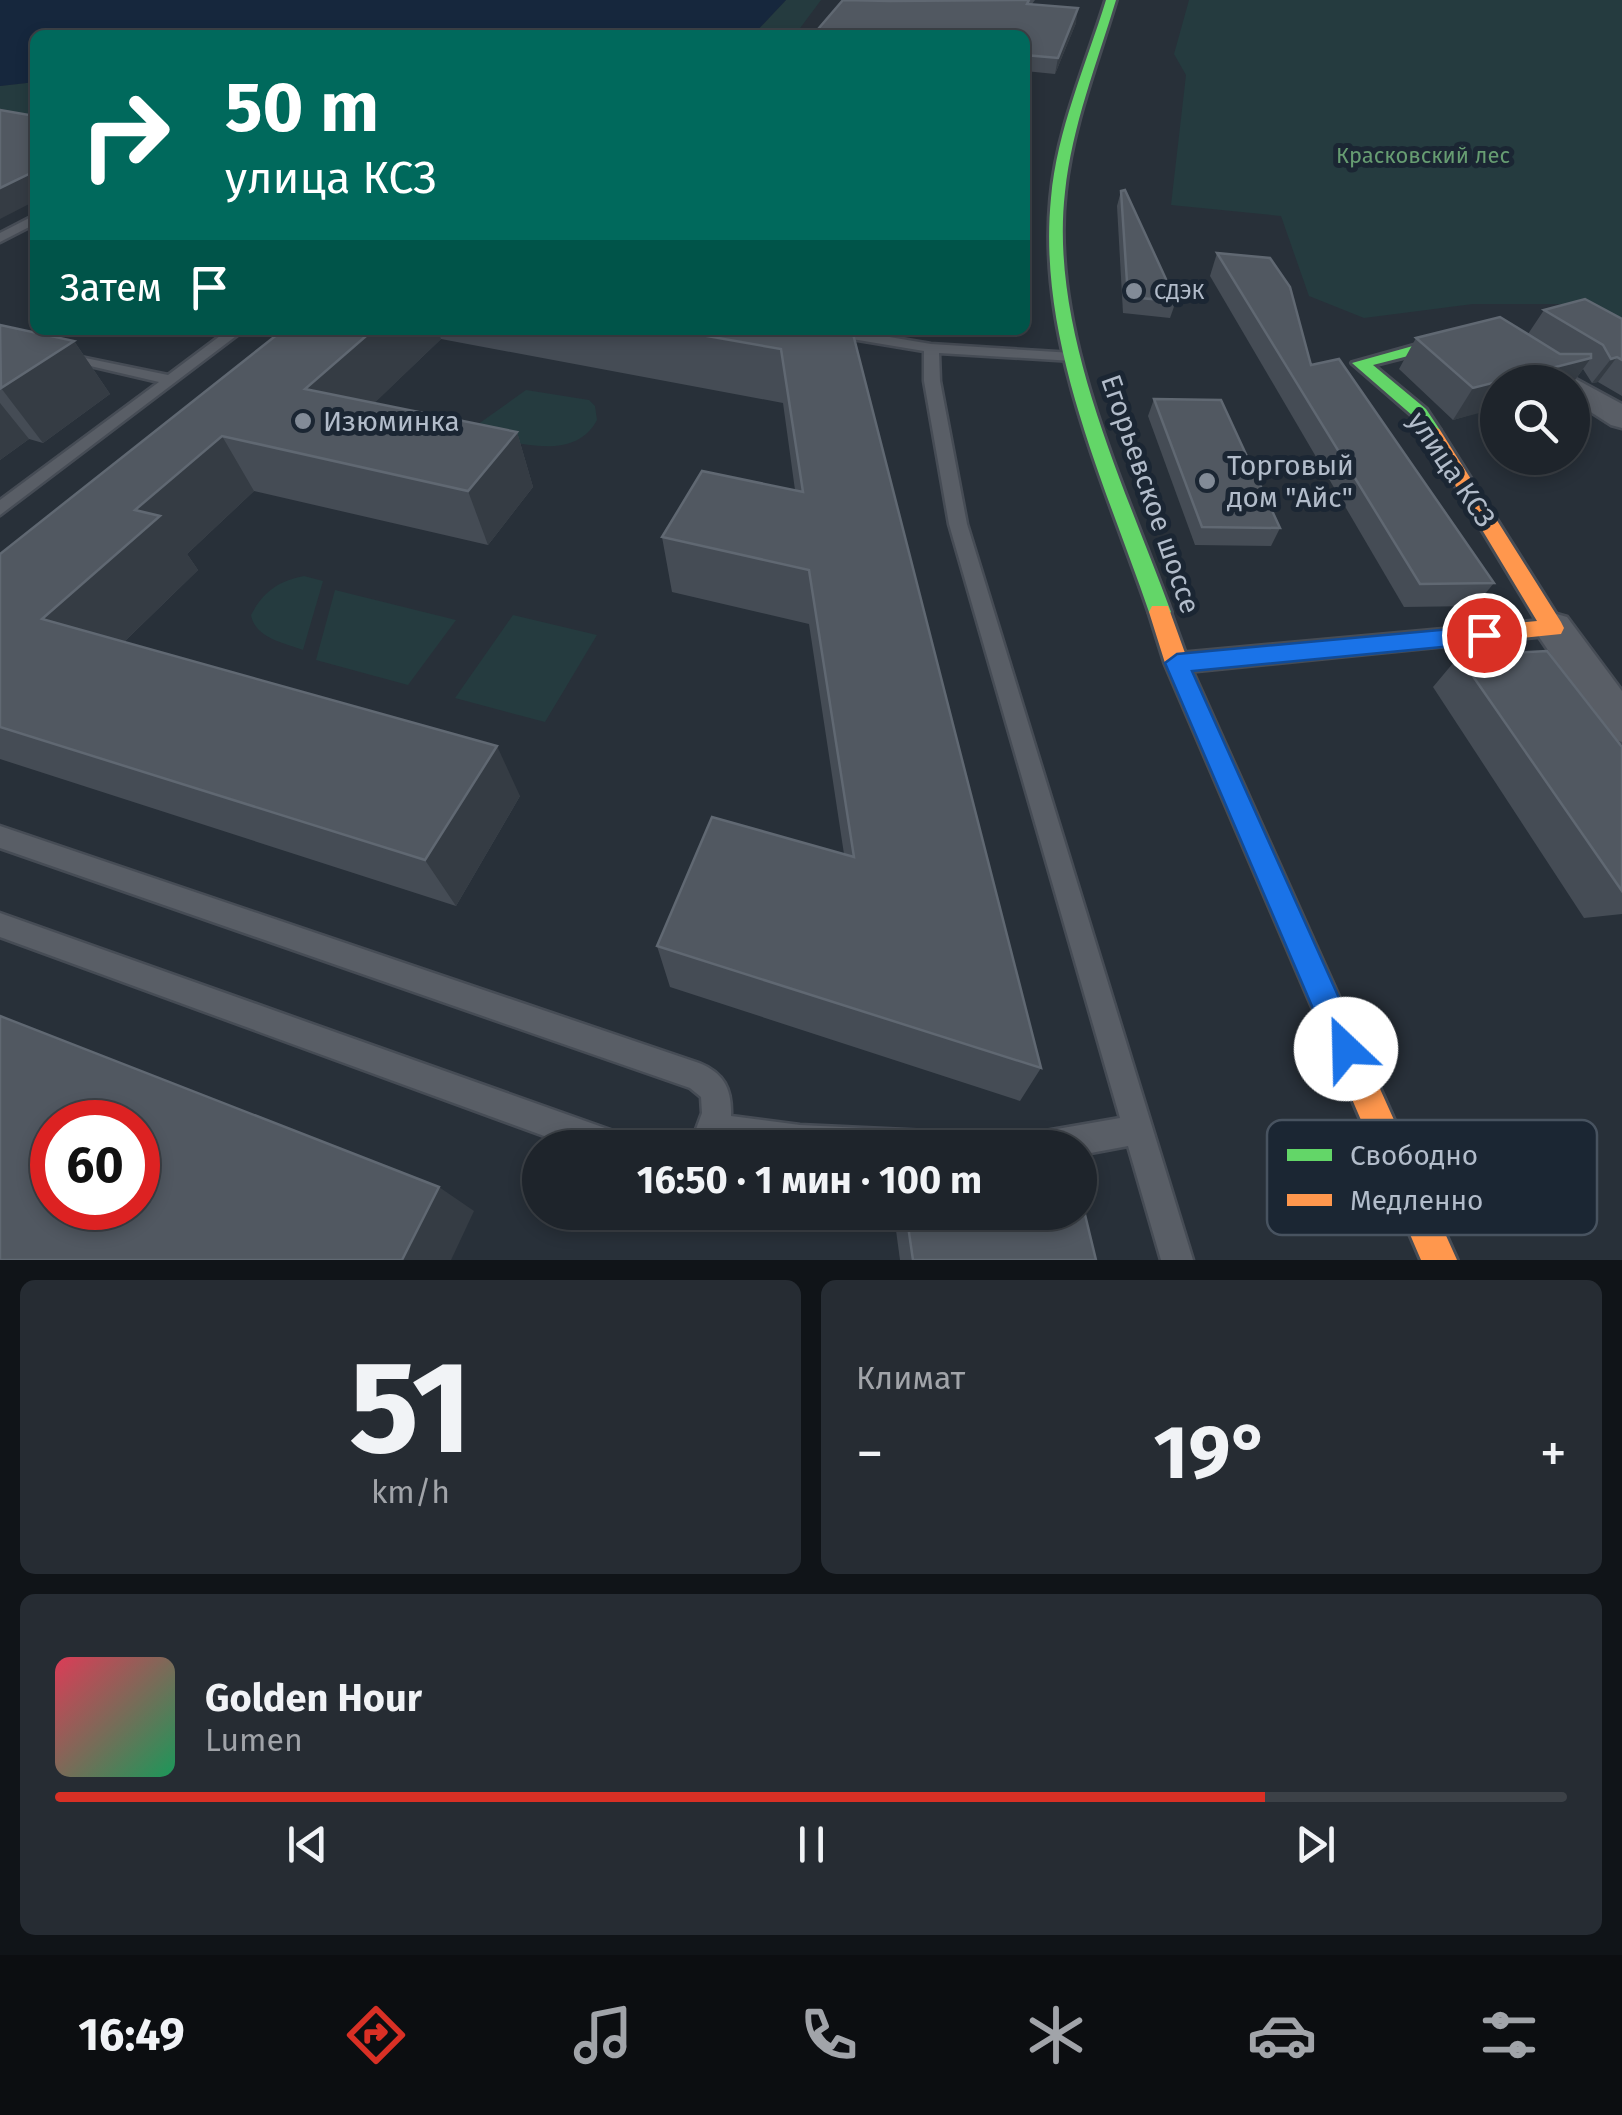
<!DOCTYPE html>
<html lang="ru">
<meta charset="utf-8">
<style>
body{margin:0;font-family:"Fira Sans",sans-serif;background:#262c33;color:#f1f3f6;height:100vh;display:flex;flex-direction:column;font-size:38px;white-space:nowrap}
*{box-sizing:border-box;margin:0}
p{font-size:32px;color:#a1a4a9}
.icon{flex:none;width:55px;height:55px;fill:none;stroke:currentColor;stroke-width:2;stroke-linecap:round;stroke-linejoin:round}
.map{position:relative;height:1260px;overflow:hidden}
.sheet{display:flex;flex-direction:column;gap:20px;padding:20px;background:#101418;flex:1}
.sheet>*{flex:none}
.guide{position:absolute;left:30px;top:30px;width:1000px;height:305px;border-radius:15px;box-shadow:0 5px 15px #0003,0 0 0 2px #3c4147;background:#00695c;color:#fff;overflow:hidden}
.fabs{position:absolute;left:1480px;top:365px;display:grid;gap:20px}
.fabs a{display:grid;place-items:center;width:110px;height:110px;border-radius:50%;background:#1e242b;box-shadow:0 5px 15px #0003,0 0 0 2px #3c4147;font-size:50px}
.speed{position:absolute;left:30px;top:1100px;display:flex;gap:20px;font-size:50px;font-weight:700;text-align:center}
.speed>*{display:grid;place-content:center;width:130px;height:130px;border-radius:50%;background:#1e242b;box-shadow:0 5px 15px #0003,0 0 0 2px #3c4147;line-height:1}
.speed .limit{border:15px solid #d22;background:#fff;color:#111}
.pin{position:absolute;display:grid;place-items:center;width:85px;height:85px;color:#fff;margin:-42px;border:5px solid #fff;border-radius:50%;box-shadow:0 2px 10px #0007}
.me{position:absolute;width:110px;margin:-55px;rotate:336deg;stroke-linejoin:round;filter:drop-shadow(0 0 8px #0008)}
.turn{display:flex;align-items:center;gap:35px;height:210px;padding:0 30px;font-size:45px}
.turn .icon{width:130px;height:130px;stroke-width:2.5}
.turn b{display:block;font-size:70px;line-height:85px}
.then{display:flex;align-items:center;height:95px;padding:0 30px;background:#0003;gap:20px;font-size:38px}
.big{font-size:75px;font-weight:700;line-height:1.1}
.sheet .widget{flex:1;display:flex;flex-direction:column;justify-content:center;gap:15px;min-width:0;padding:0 35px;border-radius:15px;background:#262c33}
.sheet .dial{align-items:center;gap:0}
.dial b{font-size:130px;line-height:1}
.song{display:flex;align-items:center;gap:30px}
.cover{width:120px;height:120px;border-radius:15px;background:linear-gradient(135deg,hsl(350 70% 55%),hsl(150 70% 35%))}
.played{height:10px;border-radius:5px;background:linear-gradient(90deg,#d93025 80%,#3c4147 80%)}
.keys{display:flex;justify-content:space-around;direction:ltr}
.heat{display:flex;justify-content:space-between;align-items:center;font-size:55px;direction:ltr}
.sheet .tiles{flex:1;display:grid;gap:20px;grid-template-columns:1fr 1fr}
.widget:last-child{grid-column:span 2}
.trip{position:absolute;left:522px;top:1130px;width:575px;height:100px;border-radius:50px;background:#1e242b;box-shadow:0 5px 15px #0003,0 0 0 2px #3c4147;font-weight:700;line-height:100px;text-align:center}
.menu{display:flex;height:160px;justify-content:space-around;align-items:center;background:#0c0e11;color:#a1a4a9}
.menu .icon{width:70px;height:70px}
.menu .selected{color:#d93025}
.menu b{font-size:45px;color:#f1f3f6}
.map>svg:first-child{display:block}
</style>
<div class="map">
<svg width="1622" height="1260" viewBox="0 0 1622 1260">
<rect width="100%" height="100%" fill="#283039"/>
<g fill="#253b3f">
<polygon points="786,0 821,0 795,35 753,35"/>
<polygon points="1189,0 1622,0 1622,321 1572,304 1473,304 1364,318 1309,296 1281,216 1171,205 1186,75 1174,54"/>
<polygon points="35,82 35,121 0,119 0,86"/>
<path d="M526 390 589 400 595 406 597 420C573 466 506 439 467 432Z"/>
<path d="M304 576 323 581 303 650C284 643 255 638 251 615 263 592 278 581 304 576Z"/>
<polygon points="335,590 456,620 408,685 316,660"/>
<polygon points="513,615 597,635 545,722 455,698"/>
</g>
<polygon fill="#16273d" points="0,0 786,0 753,35 35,35 35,82 0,86"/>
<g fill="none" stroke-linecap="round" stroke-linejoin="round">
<defs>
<g id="lane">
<polygon points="35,215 35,224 0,242 0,233"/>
<polygon points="228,330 244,330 0,515 0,500 159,382 56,358 56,352 168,375"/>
<polygon points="815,330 848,330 931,344 1073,353 1080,357 1073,361 939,353 940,381 967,524 1193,1260 1161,1260 1128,1146 1080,1155 1080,1148 1019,1148 1023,1137 1034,1133 1120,1118 949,524 924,381 924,351 822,334"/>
<path d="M0 826 699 1063C724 1073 732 1089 731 1116L800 1125 970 1133 981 1137 985 1148H747L720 1144 719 1148H689L702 1113 701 1097 690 1088 0 848Z"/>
<polygon points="0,913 619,1133 630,1137 634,1148 577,1148 0,937"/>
</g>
<g id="street">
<polygon points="1572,377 1622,404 1622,428 1611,425 1572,400 1572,382 1559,382"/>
<polygon points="1553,613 1567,617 1622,691 1622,742 1607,737 1533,628 1539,617"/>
</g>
<g id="fast">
<path d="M1106 0H1116C1097 63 1072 126 1065 192 1049 331 1124 484 1171 612L1160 620 1149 612C1104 481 1037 340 1051 198 1057 130 1086 65 1106 0Z"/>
<polygon points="1488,325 1577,382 1572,386 1572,382 1557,382 1486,336 1373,365 1426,409 1440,430 1431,436 1425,434 1413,416 1352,363"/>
</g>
<polygon id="slow" points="1431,424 1440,430 1561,622 1564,628 1561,634 1192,671 1457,1260 1421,1260 1165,663 1149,612 1152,606 1168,606 1185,653 1537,621 1422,430"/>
</defs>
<use href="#lane" stroke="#464c55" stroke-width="5"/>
<use href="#street" stroke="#464c55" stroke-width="5"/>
<use href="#fast" stroke="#464c55" stroke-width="6"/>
<use href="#slow" stroke="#464c55" stroke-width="6"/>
<use href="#lane" fill="#595e66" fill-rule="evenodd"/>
<use href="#street" fill="#595e66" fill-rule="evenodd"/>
<use href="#fast" fill="#63d668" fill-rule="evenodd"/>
<use href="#slow" fill="#ff974d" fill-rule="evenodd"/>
</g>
<g fill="#454c55">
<polygon points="901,0 1035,0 1032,4 1076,23 1055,74 1025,71 1025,35 890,1"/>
<polygon points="1121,191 1176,301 1170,318 1123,313 1117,206"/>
<polygon points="1217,253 1494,583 1475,606 1404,607 1210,276"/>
<polygon points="1544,310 1622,319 1622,396 1598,382 1592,383 1583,369 1572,384 1453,420 1399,369 1416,338 1528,334"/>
<polygon points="0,325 74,341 110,394 43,443 29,439 0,460"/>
<polygon points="283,330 852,330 1041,1068 1020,1101 670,987 657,946 844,854 809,624 672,592 662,537 795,490 783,403 441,339 374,403 517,432 533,487 488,545 254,491 187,554 198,570 124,642 520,796 456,906 0,759 0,554"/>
<polygon points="1154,399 1280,528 1271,546 1195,545 1148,416"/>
<polygon points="1459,656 1622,747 1622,914 1584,918 1433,687"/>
<polygon points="899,1212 1080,1212 1096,1260 900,1260 895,1223"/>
</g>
<g fill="#353c44">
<polygon points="1078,8 1076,23 1055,74 1058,58"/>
<polygon points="35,171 35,201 0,219 0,188"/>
<polygon points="373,330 438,330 441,339 332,444 305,389"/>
<polygon points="74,341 110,394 43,443 1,388"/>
<polygon points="1617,357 1598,382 1592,383 1611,359"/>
<polygon points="1591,358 1572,384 1498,382 1498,408 1453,420 1473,388"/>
<polygon points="0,403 29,439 0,460"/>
<polygon points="517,432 533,487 488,545 468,491"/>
<polygon points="222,436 254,491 187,554 198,570 93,672 42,619 135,510"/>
<polygon points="497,746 520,796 456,906 425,860"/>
<polygon points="439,1187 474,1211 451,1260 402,1260"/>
</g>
<g fill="#515861" stroke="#606872" stroke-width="2.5" fill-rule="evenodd">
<polygon points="843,0 890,1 1029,0 1027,4 1078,8 1058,58 1025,55 1025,35 813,35"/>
<polygon points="0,110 35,116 35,171 0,188"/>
<polygon points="1125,190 1176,301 1128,297 1121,191"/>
<polygon points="1217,253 1270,258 1290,287 1311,365 1339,359 1494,583 1420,584"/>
<polygon points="1585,299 1622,319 1622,360 1617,357 1611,359 1603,345 1544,310"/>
<polygon points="1500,317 1560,354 1591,354 1591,358 1473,388 1416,338"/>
<polygon points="0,325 74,341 1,388"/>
<polygon points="283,330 373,330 305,389 517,432 468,491 222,436 135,510 160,516 42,619 497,746 425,860 0,727 0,554"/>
<polygon points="673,330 852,330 1041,1068 657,946 712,817 854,857 809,570 662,537 702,471 803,492 781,349"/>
<polygon points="1154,399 1221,400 1280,528 1202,527"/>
<polygon points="1547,651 1622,747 1622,891 1459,656"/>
<path d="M0 1016 439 1187 402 1260H0ZM52 1122H138V1208H52Z"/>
<polygon points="1080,1194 1096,1260 913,1260 906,1212 1080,1212"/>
</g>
<polygon fill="#1a73e8" stroke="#114b97" stroke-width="2.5" points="1484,626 1496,635 1484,643 1192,671 1362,1049 1358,1060 1346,1065 1335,1060 1165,663 1177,654"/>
<g fill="#828b97" stroke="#1b2633" stroke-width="4">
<circle cx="1134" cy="291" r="10"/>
<circle cx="303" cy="421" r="10"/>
<circle cx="1207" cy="481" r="10"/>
</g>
<g text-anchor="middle" stroke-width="10" stroke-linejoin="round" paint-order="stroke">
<g font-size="22" fill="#679d72" stroke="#1b2633">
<text x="1423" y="163">Красковский лес</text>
</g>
<g font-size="22" fill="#b2bcca" stroke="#1b2633" text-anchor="start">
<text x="1154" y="299">СДЭК</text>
</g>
<g font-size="28" fill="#b2bcca" stroke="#1b2633" text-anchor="start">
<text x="323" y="431">Изюминка</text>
<text x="1227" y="475">Торговый<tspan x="1227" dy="32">дом "Айс"</tspan></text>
</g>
<g font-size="28" fill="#b2bcca" stroke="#1b2633">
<text transform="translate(1452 469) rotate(56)" y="10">улица КСЗ</text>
<text transform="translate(1151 494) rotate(71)" y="10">Егорьевское шоссе</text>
</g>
</g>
<rect x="1267" y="1120" width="330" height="115" rx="15" fill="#1b2633" stroke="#485360" stroke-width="2.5"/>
<rect x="1287" y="1149" width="45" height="12" fill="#63d668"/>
<rect x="1287" y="1194" width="45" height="12" fill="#ff974d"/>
<g font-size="28" fill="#b2bcca">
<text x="1350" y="1165">Свободно</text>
<text x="1350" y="1210">Медленно</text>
</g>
</svg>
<div class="fabs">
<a><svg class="icon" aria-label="search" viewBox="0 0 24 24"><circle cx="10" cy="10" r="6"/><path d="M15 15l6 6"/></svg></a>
</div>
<div class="speed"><div class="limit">60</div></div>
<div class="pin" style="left:1484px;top:635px;background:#d93025"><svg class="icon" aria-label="arrive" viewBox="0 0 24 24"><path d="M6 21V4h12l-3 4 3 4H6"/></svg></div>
<svg class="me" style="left:1346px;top:1049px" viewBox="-20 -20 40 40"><circle r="19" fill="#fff"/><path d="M0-13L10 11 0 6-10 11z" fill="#1a73e8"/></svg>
<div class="trip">16:50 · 1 мин · 100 m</div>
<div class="guide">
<div class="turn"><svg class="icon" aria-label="right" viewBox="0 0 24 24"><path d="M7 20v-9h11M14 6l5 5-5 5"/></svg><div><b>50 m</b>улица КСЗ</div></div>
<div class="then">Затем<svg class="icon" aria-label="arrive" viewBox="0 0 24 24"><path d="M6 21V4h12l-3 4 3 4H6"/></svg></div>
</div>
</div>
<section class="sheet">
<div class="tiles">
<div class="widget dial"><b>51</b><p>km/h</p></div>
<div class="widget"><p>Климат</p>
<div class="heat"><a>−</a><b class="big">19°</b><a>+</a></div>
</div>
<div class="widget">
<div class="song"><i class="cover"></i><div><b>Golden Hour</b><p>Lumen</p></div></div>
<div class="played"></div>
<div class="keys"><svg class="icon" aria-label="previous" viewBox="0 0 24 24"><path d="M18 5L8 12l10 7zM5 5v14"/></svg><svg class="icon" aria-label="pause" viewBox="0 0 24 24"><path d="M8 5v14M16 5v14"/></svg><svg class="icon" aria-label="next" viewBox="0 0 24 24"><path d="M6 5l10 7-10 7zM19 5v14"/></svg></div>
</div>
</div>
</section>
<nav class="menu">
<b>16:49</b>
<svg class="icon selected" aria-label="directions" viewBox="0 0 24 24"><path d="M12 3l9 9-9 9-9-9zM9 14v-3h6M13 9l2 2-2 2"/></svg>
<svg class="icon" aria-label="music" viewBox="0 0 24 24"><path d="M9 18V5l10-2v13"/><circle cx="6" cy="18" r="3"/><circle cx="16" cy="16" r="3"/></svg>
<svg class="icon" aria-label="phone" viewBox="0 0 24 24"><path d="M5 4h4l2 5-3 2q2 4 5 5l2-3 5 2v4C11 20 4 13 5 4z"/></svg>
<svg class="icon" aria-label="climate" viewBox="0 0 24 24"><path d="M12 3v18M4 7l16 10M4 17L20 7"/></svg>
<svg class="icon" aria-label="car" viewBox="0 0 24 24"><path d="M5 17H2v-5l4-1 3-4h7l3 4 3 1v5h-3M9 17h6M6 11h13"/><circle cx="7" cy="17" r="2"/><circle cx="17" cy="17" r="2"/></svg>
<svg class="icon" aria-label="filters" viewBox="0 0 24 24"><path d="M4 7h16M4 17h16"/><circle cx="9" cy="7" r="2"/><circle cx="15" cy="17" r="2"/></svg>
</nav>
